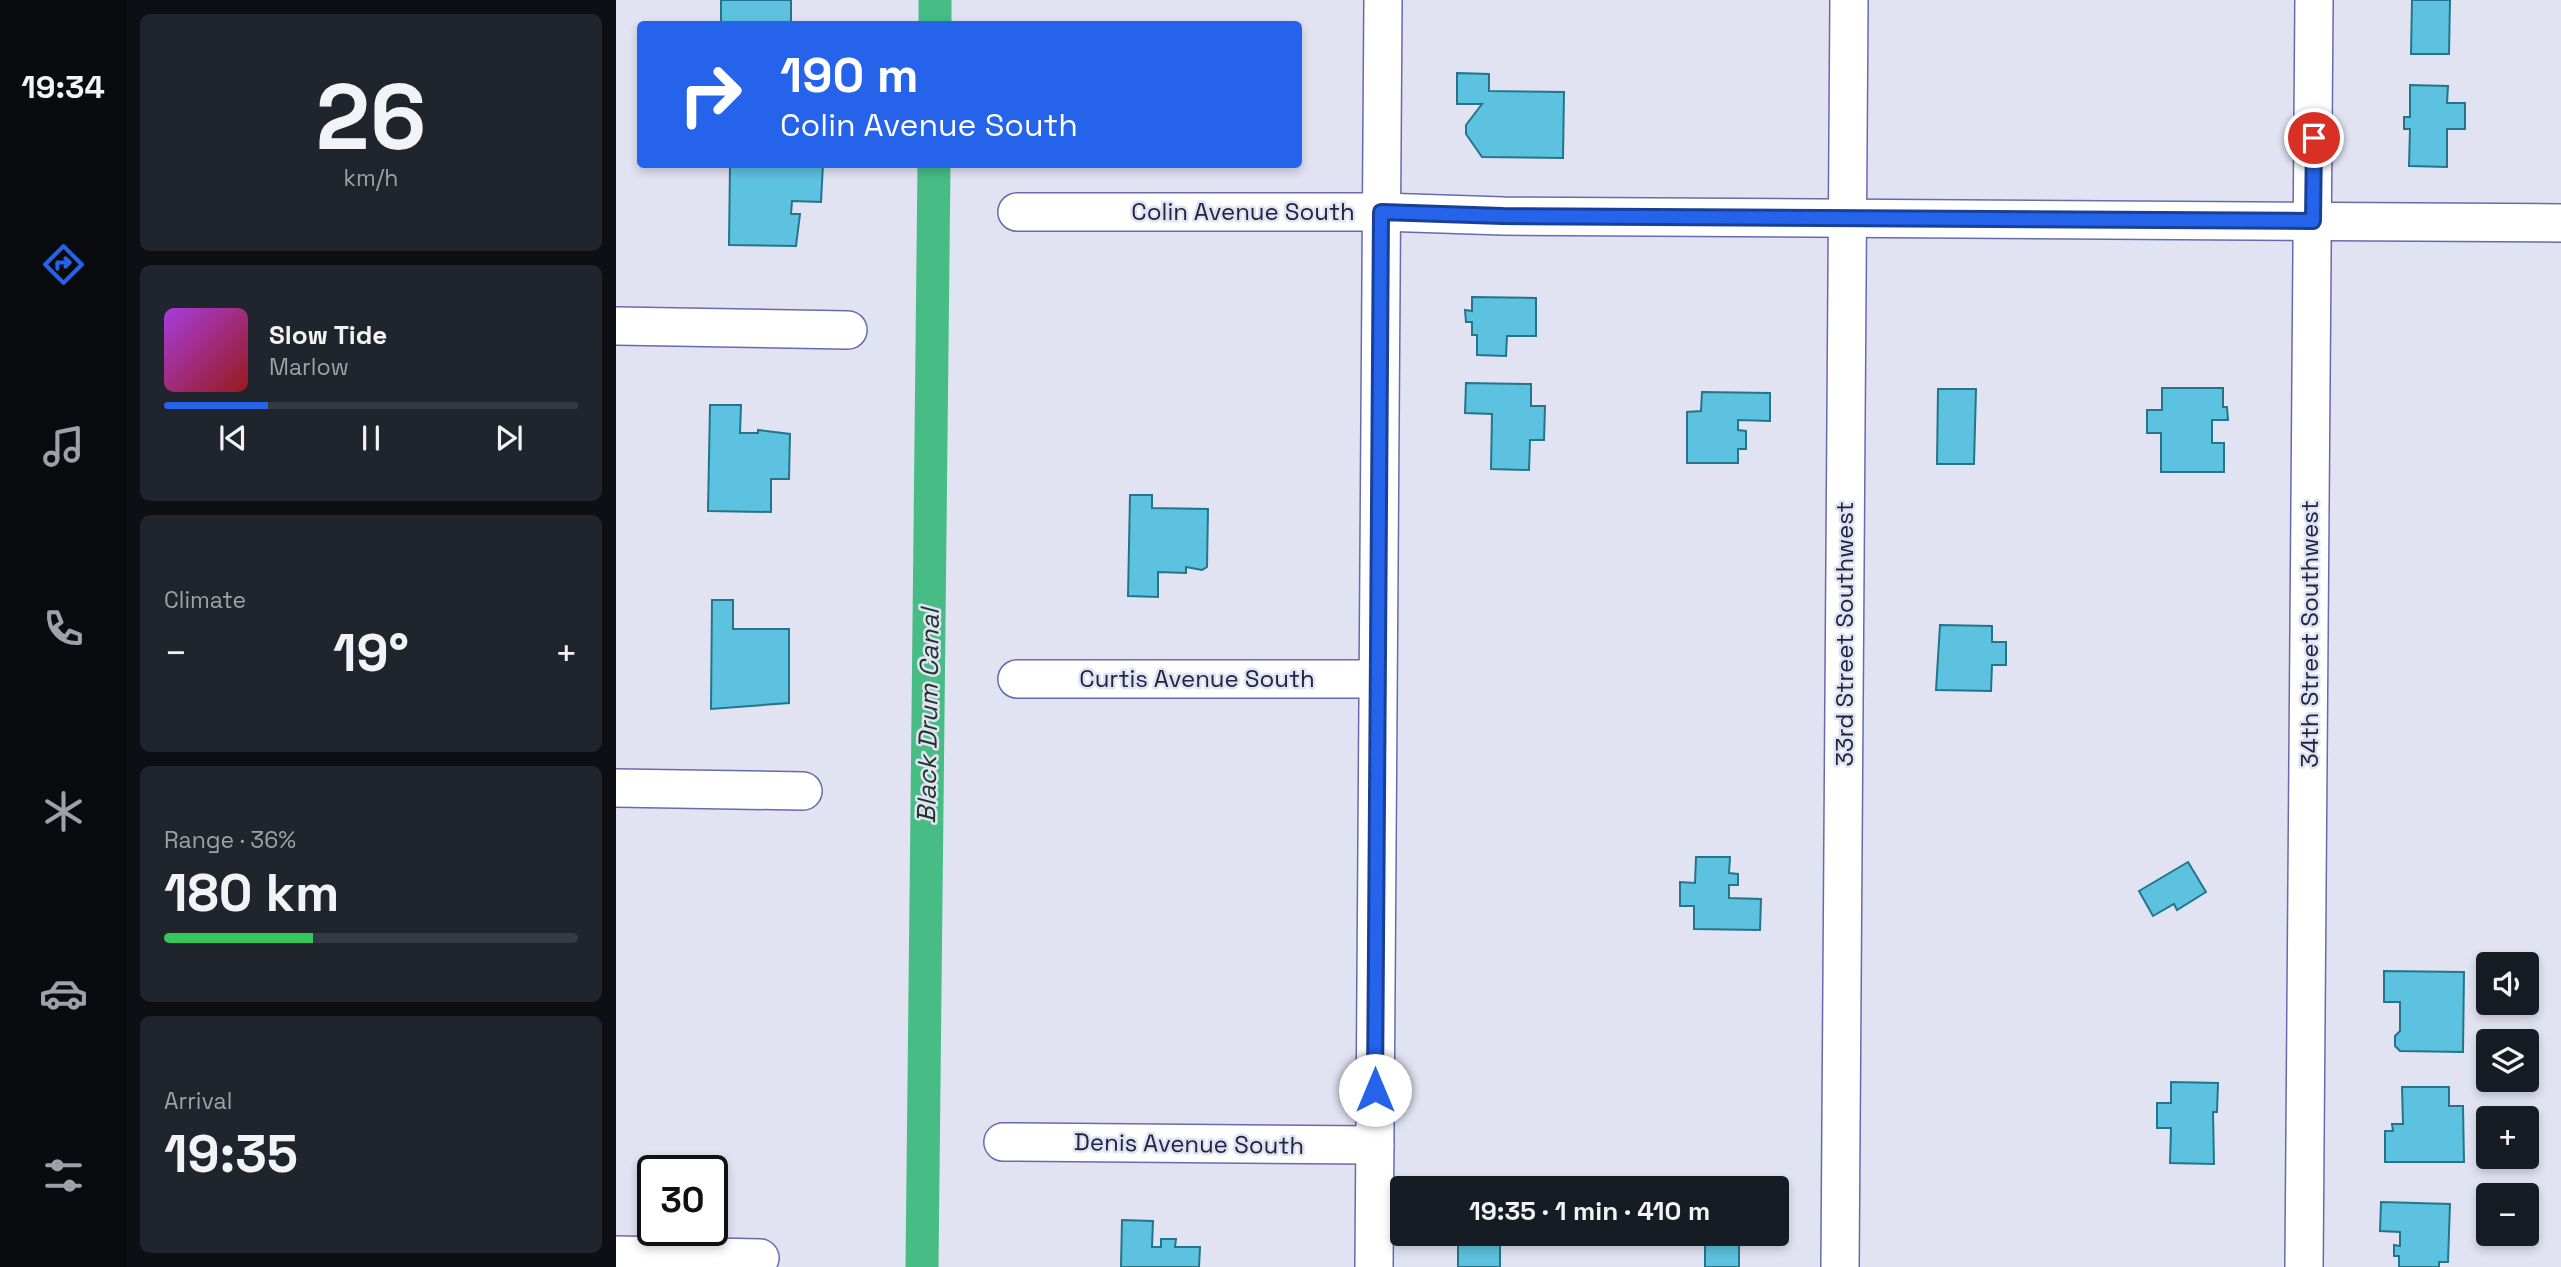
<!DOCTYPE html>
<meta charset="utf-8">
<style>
body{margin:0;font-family:"Space Grotesk",sans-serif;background:#20242c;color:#f1f3f6;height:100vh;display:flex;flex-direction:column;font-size:26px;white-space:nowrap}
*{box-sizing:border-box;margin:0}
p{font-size:23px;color:#9ea1a6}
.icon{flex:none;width:38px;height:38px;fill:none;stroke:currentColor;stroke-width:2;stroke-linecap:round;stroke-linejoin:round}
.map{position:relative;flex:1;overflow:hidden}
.sheet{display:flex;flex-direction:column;gap:14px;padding:14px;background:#0d0f14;width:490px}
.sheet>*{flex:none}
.top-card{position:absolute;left:21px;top:21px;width:665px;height:147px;border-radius:7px;box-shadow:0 4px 10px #0003;background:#2563eb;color:#fff;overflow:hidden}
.buttons{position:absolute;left:1860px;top:952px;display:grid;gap:14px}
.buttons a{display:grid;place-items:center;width:63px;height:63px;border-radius:7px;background:#171b24;box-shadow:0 4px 10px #0003;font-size:35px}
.speed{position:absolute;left:21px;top:1155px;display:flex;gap:14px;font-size:35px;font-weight:700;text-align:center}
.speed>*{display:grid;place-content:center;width:91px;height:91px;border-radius:50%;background:#171b24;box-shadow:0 4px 10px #0003;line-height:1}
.speed .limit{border:4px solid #111;border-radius:10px;background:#fff;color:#111}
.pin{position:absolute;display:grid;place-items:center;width:60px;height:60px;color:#fff;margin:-30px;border:4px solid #fff;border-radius:50%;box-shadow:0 2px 7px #0007}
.me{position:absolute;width:77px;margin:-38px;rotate:0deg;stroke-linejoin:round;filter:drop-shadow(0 0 5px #0008)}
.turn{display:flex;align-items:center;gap:24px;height:147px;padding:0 28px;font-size:32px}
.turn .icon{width:91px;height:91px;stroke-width:2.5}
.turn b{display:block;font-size:49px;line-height:60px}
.big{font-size:52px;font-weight:700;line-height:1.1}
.sheet .widget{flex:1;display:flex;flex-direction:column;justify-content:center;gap:10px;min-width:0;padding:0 24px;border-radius:10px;background:#20242c}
.sheet .dial{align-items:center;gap:0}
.dial b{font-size:91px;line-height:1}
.song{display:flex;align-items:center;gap:21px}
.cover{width:84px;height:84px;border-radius:10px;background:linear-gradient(135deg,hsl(280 70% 55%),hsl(0 70% 35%))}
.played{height:7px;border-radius:4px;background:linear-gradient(90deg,#2563eb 25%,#363941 25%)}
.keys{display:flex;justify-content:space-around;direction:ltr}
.heat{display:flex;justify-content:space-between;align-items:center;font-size:38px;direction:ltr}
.charge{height:10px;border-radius:5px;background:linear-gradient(90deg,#34c759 36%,#363941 0)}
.trip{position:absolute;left:774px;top:1176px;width:399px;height:70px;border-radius:7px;background:#171b24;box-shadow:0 4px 10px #0003;font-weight:700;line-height:70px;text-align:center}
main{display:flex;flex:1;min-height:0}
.menu{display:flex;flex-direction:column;width:126px;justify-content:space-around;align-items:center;background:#090b0e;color:#9ea1a6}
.menu .icon{width:49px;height:49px}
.menu .selected{color:#2563eb}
.menu b{font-size:32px;color:#f1f3f6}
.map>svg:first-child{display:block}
</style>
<main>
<nav class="menu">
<b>19:34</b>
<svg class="icon selected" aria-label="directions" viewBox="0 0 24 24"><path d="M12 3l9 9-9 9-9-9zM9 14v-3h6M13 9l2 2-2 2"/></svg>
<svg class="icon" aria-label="music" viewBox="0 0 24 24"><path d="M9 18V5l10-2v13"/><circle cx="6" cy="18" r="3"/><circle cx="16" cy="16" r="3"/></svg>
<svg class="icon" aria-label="phone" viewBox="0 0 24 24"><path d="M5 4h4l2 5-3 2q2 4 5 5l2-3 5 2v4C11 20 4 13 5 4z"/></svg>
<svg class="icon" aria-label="climate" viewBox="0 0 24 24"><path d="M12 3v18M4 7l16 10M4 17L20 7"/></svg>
<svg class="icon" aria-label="car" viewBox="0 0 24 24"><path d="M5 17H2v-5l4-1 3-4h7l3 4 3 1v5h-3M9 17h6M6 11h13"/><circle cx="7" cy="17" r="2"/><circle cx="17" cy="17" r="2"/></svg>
<svg class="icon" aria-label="filters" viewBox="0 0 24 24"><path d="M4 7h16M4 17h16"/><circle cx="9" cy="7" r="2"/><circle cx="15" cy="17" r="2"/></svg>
</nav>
<section class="sheet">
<div class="widget dial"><b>26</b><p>km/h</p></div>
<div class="widget">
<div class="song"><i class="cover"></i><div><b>Slow Tide</b><p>Marlow</p></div></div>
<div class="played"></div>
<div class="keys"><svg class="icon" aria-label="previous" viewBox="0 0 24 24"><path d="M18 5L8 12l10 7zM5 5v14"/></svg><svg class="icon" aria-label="pause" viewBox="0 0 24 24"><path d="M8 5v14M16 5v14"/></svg><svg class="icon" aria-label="next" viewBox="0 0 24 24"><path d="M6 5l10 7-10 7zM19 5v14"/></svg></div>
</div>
<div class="widget"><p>Climate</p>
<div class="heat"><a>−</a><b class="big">19°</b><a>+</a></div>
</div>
<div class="widget"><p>Range · 36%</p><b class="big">180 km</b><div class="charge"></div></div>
<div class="widget"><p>Arrival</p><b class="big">19:35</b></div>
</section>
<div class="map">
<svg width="1945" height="1267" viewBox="0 0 1945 1267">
<rect width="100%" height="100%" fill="#e1e3f3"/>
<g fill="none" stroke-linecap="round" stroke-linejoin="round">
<g stroke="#47bc85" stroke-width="33">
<polyline points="319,24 319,0"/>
<polyline points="306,1267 318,164"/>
</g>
</g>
<g fill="#5cc2df" stroke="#24758b" stroke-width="2">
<rect x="105" y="0" width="70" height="24"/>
<polygon points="1796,0 1834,0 1833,54 1795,54"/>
<polygon points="841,73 873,74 873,91 948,92 947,158 866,157 850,134 850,125 866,104 841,104"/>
<polygon points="1794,85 1832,86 1831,103 1849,103 1849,129 1831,129 1831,167 1793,166 1794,129 1788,129 1788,117 1794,117"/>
<polygon points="114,164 207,164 205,202 176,201 175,214 184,214 180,246 113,245"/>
<polygon points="856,297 920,298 920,336 891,336 890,356 861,355 861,335 856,335 856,322 850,322 849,310 856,311"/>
<polygon points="850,383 915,384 915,406 929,406 928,440 914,440 913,470 875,469 876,414 849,413"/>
<polygon points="1546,388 1607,388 1607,407 1611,407 1612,420 1596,420 1596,443 1608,443 1608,472 1545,472 1545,433 1531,433 1531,410 1546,410"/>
<polygon points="1322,389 1360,389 1358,464 1321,464"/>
<polygon points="1086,392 1154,393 1154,421 1122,420 1122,430 1130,431 1130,449 1122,449 1122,463 1071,463 1071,412 1085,411"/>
<polygon points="94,405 125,405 124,433 142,433 142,430 174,434 173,479 155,479 155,512 92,511"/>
<polygon points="514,495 536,495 536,508 592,509 591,567 586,570 570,567 570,573 542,572 542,597 512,596"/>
<polygon points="96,600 117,600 117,629 173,629 173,703 95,709"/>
<polygon points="1324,625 1376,626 1376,642 1390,642 1390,665 1376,665 1375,691 1320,690"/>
<polygon points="1080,857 1114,857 1113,873 1122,874 1122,885 1113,885 1113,898 1145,899 1144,930 1078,929 1078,906 1064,906 1064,882 1079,883"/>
<polygon points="1572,862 1590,892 1561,910 1558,904 1537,916 1523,891"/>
<polygon points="1768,971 1848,972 1847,1052 1784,1051 1779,1046 1779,1036 1784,1031 1784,1002 1768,1002"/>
<polygon points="1555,1082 1602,1083 1601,1112 1597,1112 1598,1164 1554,1163 1555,1128 1541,1128 1541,1103 1555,1103"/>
<polygon points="1786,1087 1833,1087 1833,1106 1847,1106 1848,1162 1769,1162 1769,1131 1777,1131 1776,1124 1787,1124"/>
<polygon points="1765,1202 1834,1204 1832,1262 1823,1262 1823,1267 1783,1267 1783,1256 1778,1256 1778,1245 1784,1246 1784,1232 1764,1231"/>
<polygon points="506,1220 537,1221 536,1247 545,1247 545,1239 560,1239 559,1247 584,1247 583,1267 505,1267"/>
<polygon points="842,1234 912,1234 884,1234 884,1267 842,1267"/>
<rect x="1089" y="1234" width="34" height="33"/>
</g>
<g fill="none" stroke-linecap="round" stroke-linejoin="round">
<defs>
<g id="minor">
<polyline points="401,212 765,212 887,216 1945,223"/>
<polyline points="0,326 232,330"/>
<polyline points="401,679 760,679"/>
<polyline points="0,788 187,791"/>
<polyline points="387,1142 759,1145"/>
<polyline points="0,1255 144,1258"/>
<polyline points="758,1267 767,0"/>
<polyline points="1224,1267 1233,0"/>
<polyline points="1688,1267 1698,0"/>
</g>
</defs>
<use href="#minor" stroke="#676bae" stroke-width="40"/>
<use href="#minor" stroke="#fff" stroke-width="37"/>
</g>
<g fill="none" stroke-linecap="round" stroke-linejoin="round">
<defs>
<polyline id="route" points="759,1090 765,212 887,216 1697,221 1698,138"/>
</defs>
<use href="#route" stroke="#184099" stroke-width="18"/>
<use href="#route" stroke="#2563eb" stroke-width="12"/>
</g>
<g text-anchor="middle" stroke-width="5" stroke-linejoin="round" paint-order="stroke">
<g font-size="24" fill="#222440" stroke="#e1e3f3">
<text x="627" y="220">Colin Avenue South</text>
<text transform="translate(1229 634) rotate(-90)" y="8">33rd Street Southwest</text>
<text transform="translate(1694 634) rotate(-90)" y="8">34th Street Southwest</text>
<text x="581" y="687">Curtis Avenue South</text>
<text transform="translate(573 1144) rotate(1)" y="8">Denis Avenue South</text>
</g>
<g font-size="26" font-style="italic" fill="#1c3528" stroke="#e1e3f3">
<text transform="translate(312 716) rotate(-89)" y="9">Black Drum Canal</text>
</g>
</g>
</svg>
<div class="buttons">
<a><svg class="icon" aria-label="sound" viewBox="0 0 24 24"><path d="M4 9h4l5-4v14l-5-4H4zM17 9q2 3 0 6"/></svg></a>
<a><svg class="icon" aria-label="layers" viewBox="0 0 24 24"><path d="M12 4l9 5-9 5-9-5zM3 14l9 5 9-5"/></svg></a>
<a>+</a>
<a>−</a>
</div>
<div class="speed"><div class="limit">30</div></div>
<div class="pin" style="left:1698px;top:138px;background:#d93025"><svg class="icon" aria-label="arrive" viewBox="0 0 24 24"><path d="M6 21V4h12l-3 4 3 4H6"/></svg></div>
<svg class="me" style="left:759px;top:1090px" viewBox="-20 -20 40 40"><circle r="19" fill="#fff"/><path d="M0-13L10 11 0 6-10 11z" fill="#2563eb"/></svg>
<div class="trip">19:35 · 1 min · 410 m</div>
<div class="top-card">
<div class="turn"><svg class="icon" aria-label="right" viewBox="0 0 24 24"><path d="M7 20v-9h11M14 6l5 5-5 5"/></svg><div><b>190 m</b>Colin Avenue South</div></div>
</div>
</div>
</main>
